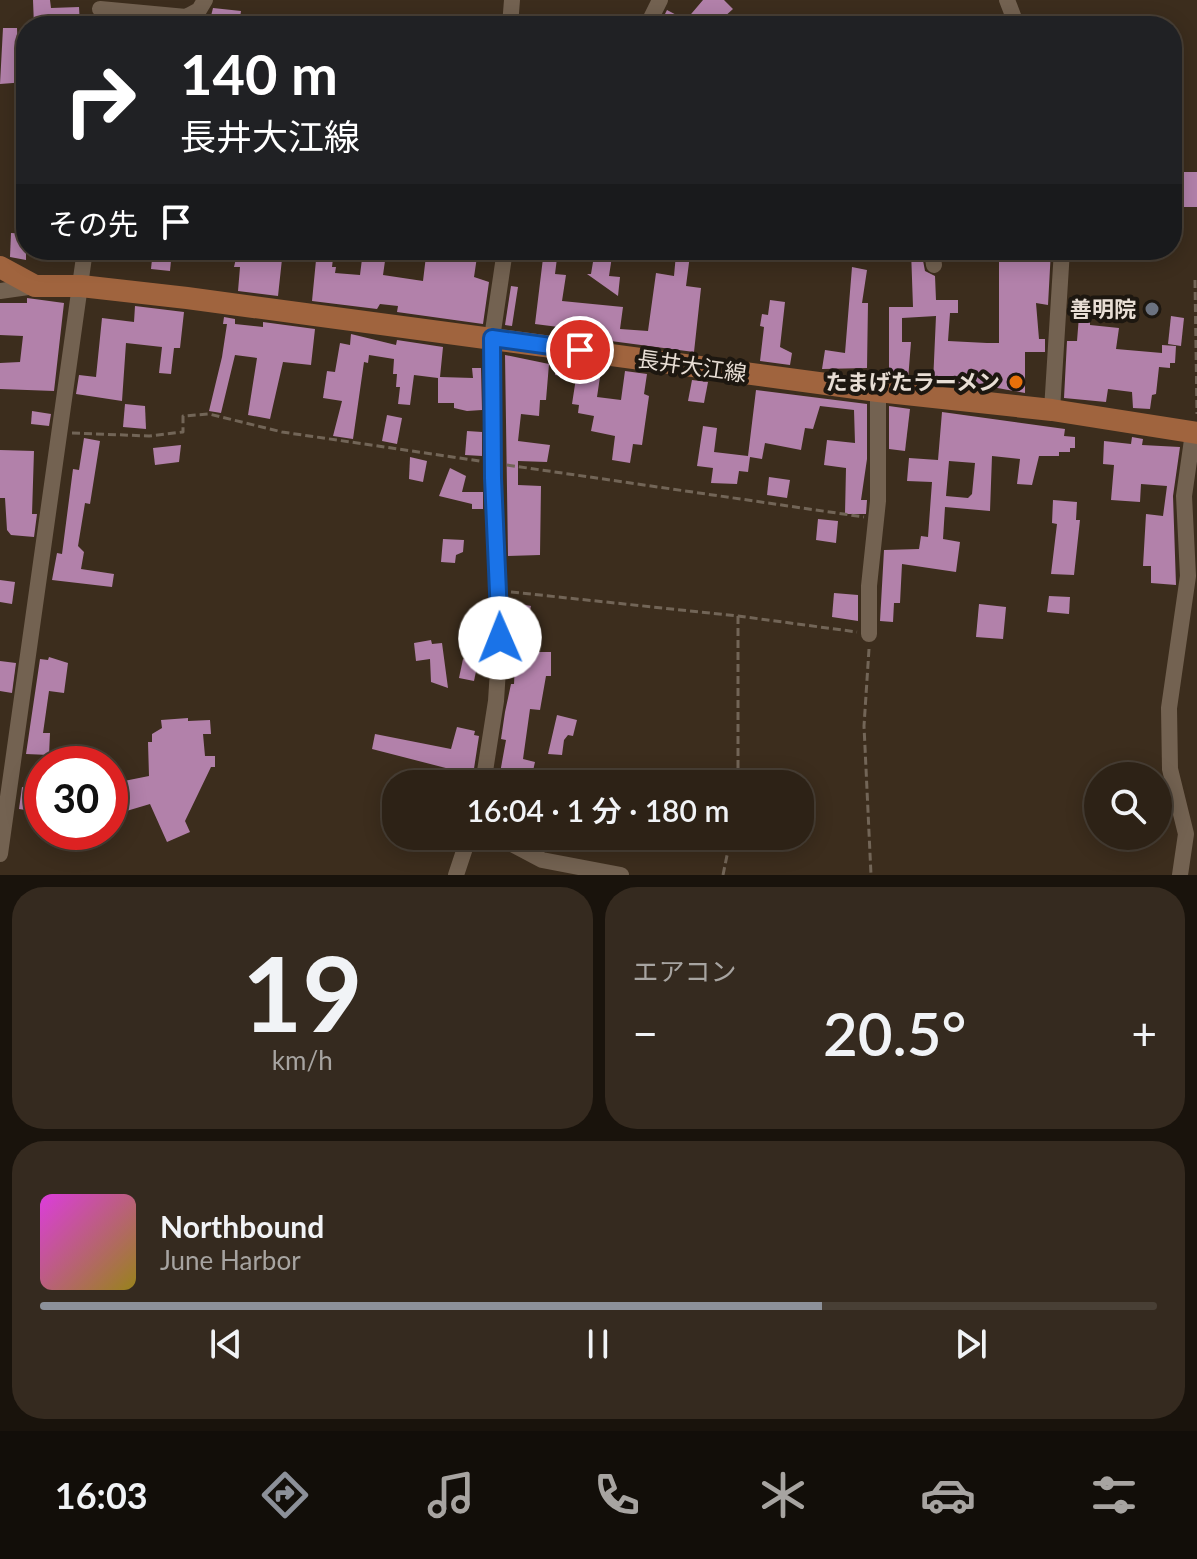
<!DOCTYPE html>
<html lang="ja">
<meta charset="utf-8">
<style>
body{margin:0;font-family:Lato,"Noto Sans JP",sans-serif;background:#352a1f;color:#f1f3f6;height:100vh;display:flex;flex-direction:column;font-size:30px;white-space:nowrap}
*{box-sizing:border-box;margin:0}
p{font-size:26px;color:#a7a4a1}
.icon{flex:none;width:44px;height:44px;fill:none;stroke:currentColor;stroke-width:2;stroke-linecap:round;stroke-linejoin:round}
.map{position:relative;height:875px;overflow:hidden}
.panel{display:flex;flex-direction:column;gap:12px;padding:12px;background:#19130c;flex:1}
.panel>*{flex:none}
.banner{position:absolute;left:16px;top:16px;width:1166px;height:244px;border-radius:32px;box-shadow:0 4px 20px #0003,0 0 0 2px #483f35;background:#202124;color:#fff;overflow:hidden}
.fabs{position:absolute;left:1084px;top:762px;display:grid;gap:16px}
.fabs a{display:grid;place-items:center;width:88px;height:88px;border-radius:50%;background:#2d2216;box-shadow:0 4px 20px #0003,0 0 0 2px #483f35;font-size:40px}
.speed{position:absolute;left:24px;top:746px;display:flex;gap:16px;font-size:40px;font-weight:700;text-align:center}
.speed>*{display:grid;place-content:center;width:104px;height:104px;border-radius:50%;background:#2d2216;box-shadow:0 4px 20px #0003,0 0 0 2px #483f35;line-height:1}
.speed .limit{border:12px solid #d22;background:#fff;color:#111}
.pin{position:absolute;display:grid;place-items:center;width:68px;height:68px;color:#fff;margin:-34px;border:4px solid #fff;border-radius:50%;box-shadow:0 2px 8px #0007}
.me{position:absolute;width:88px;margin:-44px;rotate:359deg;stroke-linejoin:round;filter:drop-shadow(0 0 6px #0008)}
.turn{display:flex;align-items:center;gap:28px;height:168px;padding:0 32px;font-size:36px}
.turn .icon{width:104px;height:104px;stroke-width:2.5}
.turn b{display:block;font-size:56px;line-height:68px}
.then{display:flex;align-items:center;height:76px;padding:0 32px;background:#0003;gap:16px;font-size:30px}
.big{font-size:60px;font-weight:600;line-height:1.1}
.panel .tile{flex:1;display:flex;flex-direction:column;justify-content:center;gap:12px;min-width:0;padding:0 28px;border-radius:32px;background:#352a1f}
.panel .dial{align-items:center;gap:0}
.dial b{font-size:104px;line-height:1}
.song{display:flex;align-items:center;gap:24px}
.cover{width:96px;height:96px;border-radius:12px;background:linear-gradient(135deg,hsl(300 70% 55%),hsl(50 70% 35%))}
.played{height:8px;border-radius:4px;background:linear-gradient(90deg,#8c9099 70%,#483f35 70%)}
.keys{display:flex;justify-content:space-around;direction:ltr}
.heat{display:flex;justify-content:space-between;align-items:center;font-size:44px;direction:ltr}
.panel .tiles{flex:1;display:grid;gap:12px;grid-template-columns:1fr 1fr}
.tile:last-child{grid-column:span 2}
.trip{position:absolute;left:382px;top:770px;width:432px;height:80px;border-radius:32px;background:#2d2216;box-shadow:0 4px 20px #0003,0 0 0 2px #483f35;font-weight:600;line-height:80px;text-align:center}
.dock{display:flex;height:128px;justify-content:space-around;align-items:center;background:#120e09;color:#a7a4a1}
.dock .icon{width:56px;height:56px}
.dock .active{color:#8c9099}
.dock b{font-size:36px;color:#f1f3f6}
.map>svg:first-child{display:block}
</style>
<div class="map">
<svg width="1197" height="875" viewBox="0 0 1197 875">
<rect width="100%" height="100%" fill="#3c2d1d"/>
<g fill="#b281aa" fill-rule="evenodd">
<polygon points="33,0 50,0 51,8 79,7 80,25 34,26"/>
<polygon points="703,0 724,0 733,9 714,26 659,26 667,10 686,20"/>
<polygon points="213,8 241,11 239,24 210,20"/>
<polygon points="3,28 17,28 18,53 26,53 26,82 0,84"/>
<polygon points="1184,172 1197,172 1197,207 1172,207 1172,178 1184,178"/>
<polygon points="11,233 26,234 26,260 10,257"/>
<polygon points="153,250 172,250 170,271 151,269"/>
<polygon points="238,250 283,250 278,296 238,291 240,267 234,267"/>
<polygon points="317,250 334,250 332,267 336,267 335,273 360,275 362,259 385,261 383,275 423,281 426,256 452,259 453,250 478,250 474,277 489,282 483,324 397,312 398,306 380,304 377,309 312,301"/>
<polygon points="544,250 558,250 555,274 566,275 562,301 623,307 620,329 648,331 656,273 674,276 676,254 690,255 686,286 701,288 694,352 573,336 574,329 535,324"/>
<polygon points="595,250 613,250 609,276 620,277 618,296 587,274 591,274"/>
<polygon points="911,250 921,250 925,271 935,276 936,300 958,300 958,313 950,313 948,341 987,343 999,343 999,250 1051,250 1048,305 1036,303 1039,339 1045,339 1045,352 1025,352 1025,393 992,387 992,384 933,383 936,316 902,318 902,342 911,342 908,380 889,377 889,307 913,307"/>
<polygon points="852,267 867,270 862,303 868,303 867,368 822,369 825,350 845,353"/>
<polygon points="511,286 518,287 512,326 505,325"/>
<polygon points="27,298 64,303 54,391 0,389 0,363 20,362 23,336 0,335 0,303 27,303"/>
<polygon points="770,300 785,302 780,347 792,353 790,365 760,361 764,327 760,326 762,314 768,315"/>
<polygon points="135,306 184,312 180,348 174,348 171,374 159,373 162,347 126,343 122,401 76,394 79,375 96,377 102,318 134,322"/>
<polygon points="1079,316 1090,317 1090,325 1119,328 1116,349 1162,353 1162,345 1176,346 1175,363 1170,363 1170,368 1159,367 1156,394 1152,395 1150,409 1133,408 1132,392 1108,389 1106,402 1064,398 1067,341 1077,341"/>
<polygon points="1171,316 1184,318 1181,346 1168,344"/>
<polygon points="224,317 235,319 235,324 263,327 263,322 315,329 311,365 283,362 270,419 248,415 257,358 235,355 221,413 209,411 222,357 227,324 223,324"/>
<polygon points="351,334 396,345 397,340 443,347 440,377 473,378 472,368 481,368 482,410 467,411 454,408 454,403 438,403 438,378 414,375 410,405 398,404 400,387 396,387 397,374 393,374 394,359 369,355 368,363 364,362 353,439 333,436 342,401 323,398 327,371 335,372 340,343 350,345"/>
<polygon points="505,355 549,364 546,400 540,400 539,416 521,414 518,441 550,445 547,462 518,461 518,485 541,486 540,555 508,556"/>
<polygon points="556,362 601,370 597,397 621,400 625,371 647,374 644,394 649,396 642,445 633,444 630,463 612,460 615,436 591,431 594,416 578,413 579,405 572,404 576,378 555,375"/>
<polygon points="692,380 708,382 704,403 688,401"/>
<polygon points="756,390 867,404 867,459 861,500 867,500 866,514 845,514 846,468 824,465 827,440 855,443 854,410 820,406 813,429 805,428 801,450 765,443 762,459 750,457 748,472 739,471 737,484 711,483 713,468 697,466 703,426 717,428 714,452 748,456"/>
<polygon points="125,404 145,406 146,429 123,427"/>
<polygon points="889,406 910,409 905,451 889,449"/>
<polygon points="32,411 51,414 49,426 31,424"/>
<path d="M942 412 1065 429 1064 436 1075 437V448H1070V452H1059V456H1039L1032 485 1017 484 1020 459 992 456 990 511 945 507 943 539 960 542 956 572 902 564 900 603H894L893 622 880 621 884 550 919 549 921 536 928 537 932 482 907 481 909 458 938 460ZM949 461 975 463 972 494 968 498 946 496Z"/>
<polygon points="387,415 402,418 397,444 382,441"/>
<polygon points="467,431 482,432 482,456 465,455"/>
<polygon points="1132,437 1143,439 1142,445 1180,447 1173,496 1176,585 1151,583 1151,566 1143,566 1146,514 1163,516 1167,486 1141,484 1140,502 1111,500 1114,465 1103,464 1104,441 1131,444"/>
<polygon points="84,438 100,441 90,504 85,503 78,546 84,552 81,569 114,574 112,587 52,580 57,553 62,554 73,469 79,470"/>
<polygon points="181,445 179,462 155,465 153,448"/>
<polygon points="0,450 34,451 32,514 37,514 34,537 11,535 7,530 5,498 0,498"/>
<polygon points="410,457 427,461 423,482 409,479"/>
<polygon points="450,468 466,476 462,492 483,492 483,509 472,509 472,504 439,496"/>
<polygon points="769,477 790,480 787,498 767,495"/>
<polygon points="1053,500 1077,502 1076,520 1080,520 1074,575 1051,574 1057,524 1052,523"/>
<polygon points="818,519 838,521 836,543 816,540"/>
<polygon points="443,539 464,540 463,552 456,555 455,563 441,562"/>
<polygon points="0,580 15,582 12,604 0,602"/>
<polygon points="834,593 858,595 858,621 832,617"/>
<polygon points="1049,596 1070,597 1069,614 1047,612"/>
<polygon points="510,602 531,606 528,620 519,618 518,624 510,622"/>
<polygon points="979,604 1006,607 1003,639 976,637"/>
<polygon points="431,640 432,644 442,643 448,688 431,682 430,659 416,661 414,643"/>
<polygon points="516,644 536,644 536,652 551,652 551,676 546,676 540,710 530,709 523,759 535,762 530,784 498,784 506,740 501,739 505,712 511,684 514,684"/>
<polygon points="49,657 68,663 64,693 49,691 43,733 50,733 49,755 26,754 40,659 48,660"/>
<polygon points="463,659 478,662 474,681 459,678"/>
<polygon points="0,661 16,663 12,693 0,691"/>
<polygon points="557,715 577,720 573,736 568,735 564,740 562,755 548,754"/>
<polygon points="188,718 188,721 210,720 211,734 203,734 205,756 215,756 215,767 211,767 185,821 190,832 167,842 150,804 113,815 110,790 125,785 124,781 149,776 148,742 152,742 152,734 162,728 161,720"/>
<polygon points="457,727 475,731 474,735 479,736 473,775 372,749 375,734 451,749"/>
<polygon points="22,787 42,791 42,802 33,804 32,811 19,809"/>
</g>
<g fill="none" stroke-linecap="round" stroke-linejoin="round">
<g stroke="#726557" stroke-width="3" stroke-dasharray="8 4" stroke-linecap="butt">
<polyline points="1195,280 1197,414"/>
<polyline points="72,433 149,436 183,432 183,416 209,414 282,432 480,461"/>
<polyline points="507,465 864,517"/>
<polyline points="511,592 738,616 857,632"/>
<polyline points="738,616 738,784"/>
<polyline points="869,649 864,726 871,875"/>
<polyline points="723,875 731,836"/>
</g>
<g stroke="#736251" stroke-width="16">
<polyline points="1007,0 1017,26"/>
<polyline points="100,9 186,17 199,10 205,0"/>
<polyline points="510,26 512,0"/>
<polyline points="647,26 660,0"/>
<polyline points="932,250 934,265"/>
<polyline points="0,291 35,286"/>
<polyline points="1052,410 1062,250"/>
<polyline points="869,634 869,586 878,501 878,391"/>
<polyline points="483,784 496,701 500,638 493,478 492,338 505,250"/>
<polyline points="497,836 542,860 621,875"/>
<polyline points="0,854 85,250"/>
<polyline points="456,875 469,836"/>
<polyline points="1180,875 1186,834 1170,769 1169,708 1188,576 1184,496 1193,433"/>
</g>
<polyline stroke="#a0643e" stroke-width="22" points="0,267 35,286 81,286 187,298 878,391 1052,410 1197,433"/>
</g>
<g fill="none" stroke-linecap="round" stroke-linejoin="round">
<defs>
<polyline id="route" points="500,638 493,478 492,338 580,350"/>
</defs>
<use href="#route" stroke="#114b97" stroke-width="20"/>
<use href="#route" stroke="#1a73e8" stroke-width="14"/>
</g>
<circle fill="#6b7280" stroke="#1d1710" stroke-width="3" cx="1152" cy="309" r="8"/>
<circle fill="#e8710a" stroke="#1d1710" stroke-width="3" cx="1016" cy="382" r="8"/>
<g text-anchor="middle" stroke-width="8" stroke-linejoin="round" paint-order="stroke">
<g font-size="22" font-weight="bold" fill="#e8ded5" stroke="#1d1710" text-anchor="end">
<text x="1136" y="317">善明院</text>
<text x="1000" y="390">たまげたラーメン</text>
</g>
<g font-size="22" fill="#e8ded5" stroke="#1d1710">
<text transform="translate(692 366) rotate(8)" y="8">長井大江線</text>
</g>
</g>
</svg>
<div class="fabs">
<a><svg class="icon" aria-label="search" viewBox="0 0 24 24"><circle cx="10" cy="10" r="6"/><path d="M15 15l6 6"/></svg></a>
</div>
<div class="speed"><div class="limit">30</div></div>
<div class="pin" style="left:580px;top:350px;background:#d93025"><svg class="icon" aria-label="arrive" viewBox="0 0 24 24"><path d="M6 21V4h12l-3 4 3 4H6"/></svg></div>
<svg class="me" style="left:500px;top:638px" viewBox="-20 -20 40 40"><circle r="19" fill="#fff"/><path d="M0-13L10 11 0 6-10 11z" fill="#1a73e8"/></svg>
<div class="trip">16:04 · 1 分 · 180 m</div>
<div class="banner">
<div class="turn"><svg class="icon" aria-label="right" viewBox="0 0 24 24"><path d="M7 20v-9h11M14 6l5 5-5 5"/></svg><div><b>140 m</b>長井大江線</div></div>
<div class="then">その先<svg class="icon" aria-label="arrive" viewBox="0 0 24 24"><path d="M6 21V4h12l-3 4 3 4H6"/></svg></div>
</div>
</div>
<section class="panel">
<div class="tiles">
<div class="tile dial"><b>19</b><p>km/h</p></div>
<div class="tile"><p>エアコン</p>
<div class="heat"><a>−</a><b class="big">20.5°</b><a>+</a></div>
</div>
<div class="tile">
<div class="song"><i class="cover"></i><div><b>Northbound</b><p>June Harbor</p></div></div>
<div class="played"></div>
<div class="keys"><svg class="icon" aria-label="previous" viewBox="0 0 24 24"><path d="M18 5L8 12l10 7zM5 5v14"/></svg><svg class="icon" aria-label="pause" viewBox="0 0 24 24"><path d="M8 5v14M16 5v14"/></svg><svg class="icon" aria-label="next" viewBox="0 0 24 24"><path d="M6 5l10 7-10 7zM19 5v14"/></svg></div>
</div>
</div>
</section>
<nav class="dock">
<b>16:03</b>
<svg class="icon active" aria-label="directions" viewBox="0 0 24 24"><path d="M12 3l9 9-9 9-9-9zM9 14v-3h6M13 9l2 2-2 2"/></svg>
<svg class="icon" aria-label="music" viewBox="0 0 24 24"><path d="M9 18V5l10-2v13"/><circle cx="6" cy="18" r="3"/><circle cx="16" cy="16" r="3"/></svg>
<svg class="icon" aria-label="phone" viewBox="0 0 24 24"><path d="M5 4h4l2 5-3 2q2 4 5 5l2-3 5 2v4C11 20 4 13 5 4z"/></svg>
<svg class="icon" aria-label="climate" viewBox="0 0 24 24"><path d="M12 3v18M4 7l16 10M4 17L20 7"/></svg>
<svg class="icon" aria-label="car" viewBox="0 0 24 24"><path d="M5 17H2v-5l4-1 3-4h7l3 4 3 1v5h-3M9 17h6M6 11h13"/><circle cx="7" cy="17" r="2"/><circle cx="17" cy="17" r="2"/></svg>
<svg class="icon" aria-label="filters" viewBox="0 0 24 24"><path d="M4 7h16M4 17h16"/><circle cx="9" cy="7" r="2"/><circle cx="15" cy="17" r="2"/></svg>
</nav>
